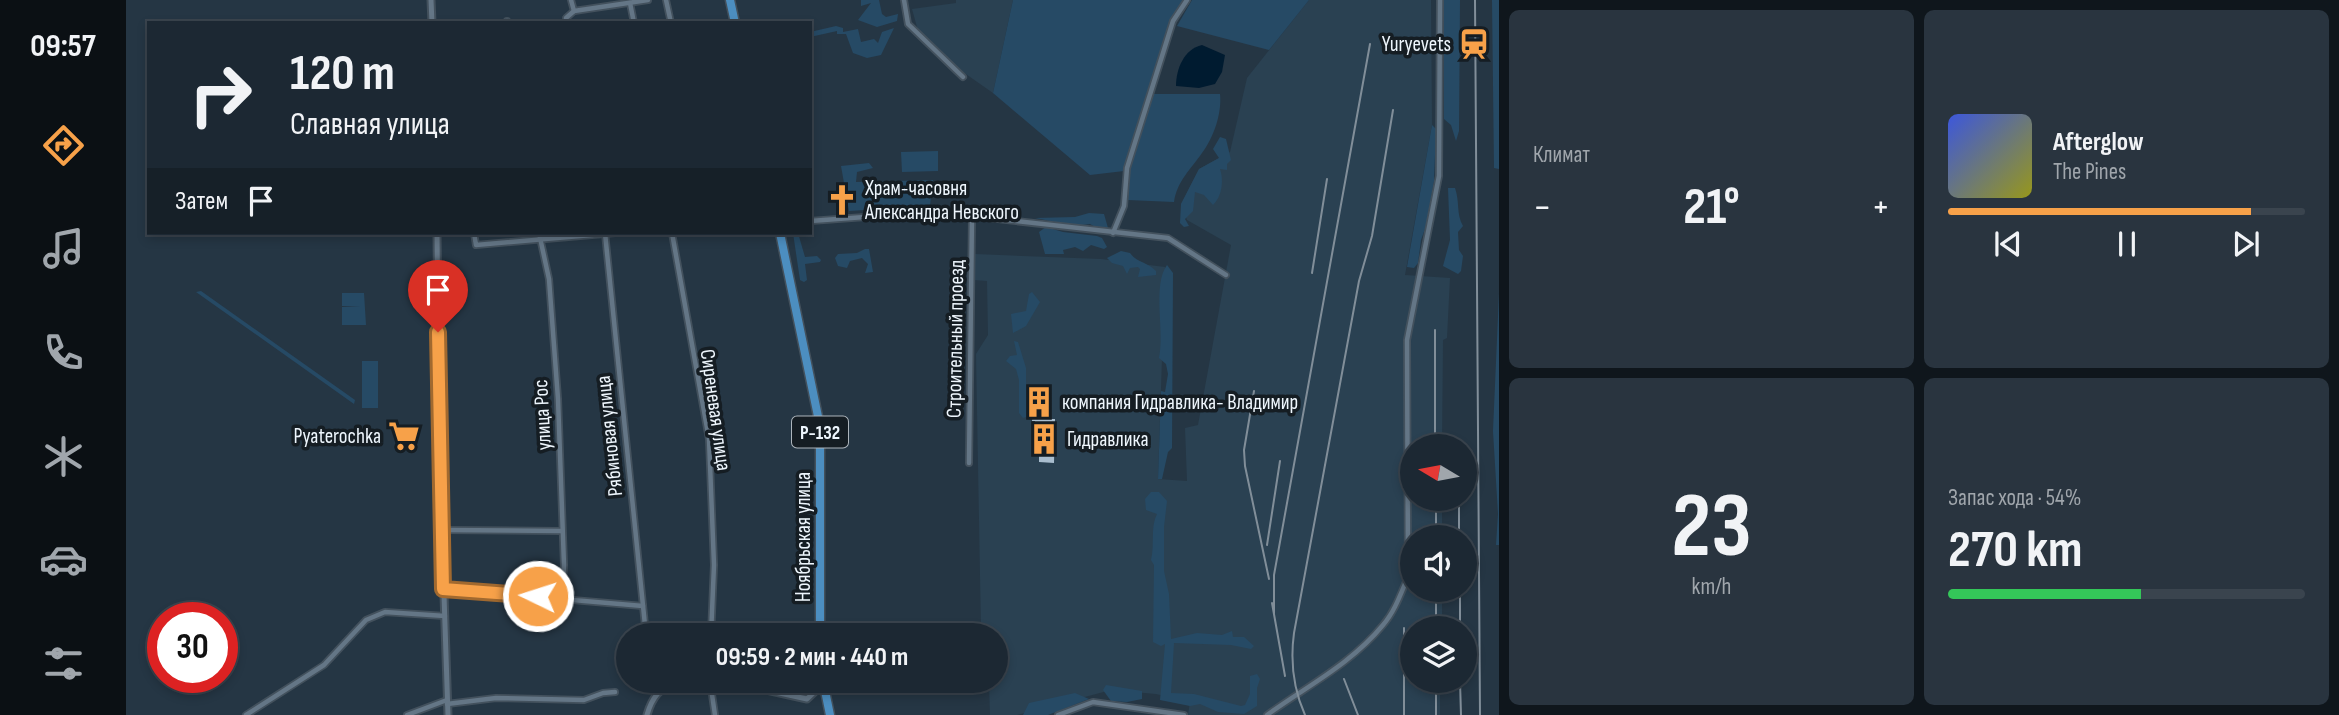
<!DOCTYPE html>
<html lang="ru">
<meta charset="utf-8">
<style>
body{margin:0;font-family:"Sofia Sans Condensed",sans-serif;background:#29343f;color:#f1f3f6;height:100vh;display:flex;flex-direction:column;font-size:26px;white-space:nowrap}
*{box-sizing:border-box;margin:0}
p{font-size:23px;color:#a0a6ac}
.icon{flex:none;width:38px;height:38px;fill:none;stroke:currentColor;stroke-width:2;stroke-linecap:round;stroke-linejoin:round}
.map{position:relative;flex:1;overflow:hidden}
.drawer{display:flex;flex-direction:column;gap:10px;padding:10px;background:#0f161c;width:840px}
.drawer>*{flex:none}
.hud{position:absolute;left:21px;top:21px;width:665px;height:214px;border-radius:0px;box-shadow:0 4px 10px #0003,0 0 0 2px #3a444e;background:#1c2833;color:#f1f3f6;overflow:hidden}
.needle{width:46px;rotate:280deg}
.fabs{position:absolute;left:1274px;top:434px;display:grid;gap:14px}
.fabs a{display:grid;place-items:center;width:77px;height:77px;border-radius:50%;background:#1c2833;box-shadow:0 4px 10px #0003,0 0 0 2px #3a444e;font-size:35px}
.speed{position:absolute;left:21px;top:602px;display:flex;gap:14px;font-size:35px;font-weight:700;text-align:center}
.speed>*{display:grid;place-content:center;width:91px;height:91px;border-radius:50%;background:#1c2833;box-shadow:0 4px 10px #0003,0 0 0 2px #3a444e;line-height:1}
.speed .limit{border:10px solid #d22;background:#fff;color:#111}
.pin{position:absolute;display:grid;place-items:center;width:60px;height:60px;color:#fff;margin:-72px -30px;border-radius:50% 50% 50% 0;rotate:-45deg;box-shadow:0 0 7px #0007}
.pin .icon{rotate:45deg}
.me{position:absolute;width:77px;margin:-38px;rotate:274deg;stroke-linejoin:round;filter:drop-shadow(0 0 5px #0008)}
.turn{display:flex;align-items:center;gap:24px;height:147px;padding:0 28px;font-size:32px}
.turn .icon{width:91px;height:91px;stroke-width:2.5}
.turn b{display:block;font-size:49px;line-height:60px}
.then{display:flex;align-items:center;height:66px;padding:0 28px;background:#0003;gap:14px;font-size:26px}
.big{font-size:52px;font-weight:700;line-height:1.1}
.drawer .tile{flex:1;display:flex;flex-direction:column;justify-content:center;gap:10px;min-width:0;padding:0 24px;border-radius:10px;background:#29343f}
.drawer .dial{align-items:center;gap:0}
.dial b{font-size:91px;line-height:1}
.song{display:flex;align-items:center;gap:21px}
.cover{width:84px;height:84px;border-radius:10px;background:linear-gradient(135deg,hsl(230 70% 55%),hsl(60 70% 35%))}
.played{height:7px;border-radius:4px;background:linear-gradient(90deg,#f7a149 85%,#3a444e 85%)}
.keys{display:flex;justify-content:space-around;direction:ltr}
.heat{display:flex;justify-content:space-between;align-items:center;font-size:38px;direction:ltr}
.charge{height:10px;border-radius:5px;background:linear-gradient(90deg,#34c759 54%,#3a444e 0)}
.drawer .tiles{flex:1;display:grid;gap:10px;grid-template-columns:repeat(2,1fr)}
.trip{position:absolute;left:490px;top:623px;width:392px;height:70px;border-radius:35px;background:#1c2833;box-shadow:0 4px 10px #0003,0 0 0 2px #3a444e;font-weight:700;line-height:70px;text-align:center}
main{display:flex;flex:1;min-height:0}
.dock{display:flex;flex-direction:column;width:126px;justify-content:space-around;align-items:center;background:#0b1014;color:#a0a6ac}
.dock .icon{width:49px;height:49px}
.dock .active{color:#f7a149}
.dock b{font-size:32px;color:#f1f3f6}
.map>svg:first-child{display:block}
</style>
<main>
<nav class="dock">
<b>09:57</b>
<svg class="icon active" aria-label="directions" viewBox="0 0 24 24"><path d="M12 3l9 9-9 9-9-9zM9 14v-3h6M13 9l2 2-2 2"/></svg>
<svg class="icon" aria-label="music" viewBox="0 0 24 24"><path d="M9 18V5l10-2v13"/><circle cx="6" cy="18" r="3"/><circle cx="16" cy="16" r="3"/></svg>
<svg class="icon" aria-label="phone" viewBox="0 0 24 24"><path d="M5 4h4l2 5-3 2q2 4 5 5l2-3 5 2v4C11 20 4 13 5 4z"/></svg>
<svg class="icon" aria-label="climate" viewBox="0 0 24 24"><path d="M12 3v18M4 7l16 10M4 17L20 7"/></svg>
<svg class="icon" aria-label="car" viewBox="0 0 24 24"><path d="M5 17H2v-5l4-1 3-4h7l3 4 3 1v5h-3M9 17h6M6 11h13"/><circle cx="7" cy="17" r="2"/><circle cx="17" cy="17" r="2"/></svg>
<svg class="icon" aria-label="filters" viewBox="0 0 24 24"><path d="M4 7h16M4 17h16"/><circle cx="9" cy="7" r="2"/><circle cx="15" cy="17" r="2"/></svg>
</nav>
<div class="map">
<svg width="1373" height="715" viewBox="0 0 1373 715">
<rect width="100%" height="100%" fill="#253644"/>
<g fill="#2a4152">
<polygon points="830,0 887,0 867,93 837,72 801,41 791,27 786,9 830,3"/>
<polygon points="1183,0 1305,0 1306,125 1279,275 1324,278 1321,338 1317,340 1316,446 1286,446 1286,499 1316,499 1316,537 1286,537 1286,590 1316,590 1316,628 1286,628 1286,681 1314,681 1314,715 1062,715 1064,702 1030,694 985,690 891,715 864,715 863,681 870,681 870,635 862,635 855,630 850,354 862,335 861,281 848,280 849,254 975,259 1039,267 1032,479 1061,481 1059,428 1072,425 1105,245 1061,220 1055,204 1073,169 1104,152 1121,78"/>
</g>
<g fill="#264a65">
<polygon points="735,0 753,0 756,14 760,17 772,14 771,21 751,27 732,20 745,3 735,6"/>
<polygon points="887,0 1058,0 1044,21 998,171 964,175 867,93"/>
<polygon points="1066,0 1183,0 1143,50 1051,26"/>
<polygon points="1318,0 1334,0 1333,131 1330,141 1325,125 1318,119"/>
<polygon points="1366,0 1373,0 1373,169 1368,168"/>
<polygon points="710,26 717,28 717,32 732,29 735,42 748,39 752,43 756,32 768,28 755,55 741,58 727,53 720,34 711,34 711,31 684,37 684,32"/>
<path d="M1028 94H1094C1096 113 1088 137 1076 153 1065 169 1051 181 1048 202L1002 200 1004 166Z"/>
<polygon points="1306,125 1310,129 1308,181 1300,226 1295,240 1292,263 1288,268 1281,267"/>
<path d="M1094 137 1100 139 1105 160 1101 164V170L1094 169C1098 180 1096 197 1087 205L1078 195 1069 192 1067 211 1059 219 1063 226 1058 227 1054 223 1055 204 1073 169 1093 158 1087 149Z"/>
<polygon points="812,151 812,171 776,172 775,152"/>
<polygon points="743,163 747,168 731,172 730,182 807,180 804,206 723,211 715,166"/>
<path d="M1322 188H1329C1334 202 1330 214 1337 226L1332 232 1333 250 1337 256 1335 271 1332 274 1317 266 1324 240Z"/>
<polygon points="963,213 978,214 982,228 973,229 964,224 949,226 909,218 949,217"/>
<polygon points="920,227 937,232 971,236 976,238 981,247 978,249 965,245 957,251 949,247 937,250 938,254 919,254 913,232"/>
<polygon points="667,233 672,233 679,257 691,256 695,260 694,262 679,264 681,280 678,282 674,280"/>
<polygon points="739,249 743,249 747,272 739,273 742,264 736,258 724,261 721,268 712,266 709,258 712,254 731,253"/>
<path d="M995 251 1004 253C1011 263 1022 262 1030 271V275L1012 277 1014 269 1012 267 1004 268 1001 274 997 266 986 263 981 258Z"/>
<path d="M1041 265 1047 273 1046 448 1042 452 1036 479H1032L1035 391 1039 392 1042 374 1040 364 1033 358C1039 332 1026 285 1041 265Z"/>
<polygon points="75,291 229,400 228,404 70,292"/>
<polygon points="906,292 914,302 900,326 887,333 885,314 900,311 903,294"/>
<polygon points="216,293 238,293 240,325 216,325 216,307 234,307 216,306"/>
<polygon points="1373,293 1373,545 1370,545 1372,514 1367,431"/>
<polygon points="888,341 892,342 900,368 900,417 897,418 893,413 893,380 890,369 880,361 884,356 891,355"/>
<rect x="236" y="361" width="16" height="47"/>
<path d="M1025 492H1033L1041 501 1038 527V571L1043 594 1045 639 1071 633 1096 635 1106 631 1107 637H1118L1128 646 1125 649 1105 645 1048 643 1045 693 1068 694 1115 706 1119 705 1124 694V676L1131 674 1134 679 1131 688V706L1118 714 1092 712 1074 704 1064 706 1034 700 1039 644 1035 646 1027 642 1028 565 1025 560C1029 544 1024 528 1031 514L1020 510 1019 499Z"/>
<polygon points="980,685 1016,691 1016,699 1001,702 985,701 977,690"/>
<polygon points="949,693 963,699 922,715 897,715 903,703"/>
</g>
<path fill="#001b30" d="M1076 45 1099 55 1096 72 1089 84 1073 88 1050 86C1050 69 1058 49 1076 45Z"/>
<polygon fill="#a9bdce" points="903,390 924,390 923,419 929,419 928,463 913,462 913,450 908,450 909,421 906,421 907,414 902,414"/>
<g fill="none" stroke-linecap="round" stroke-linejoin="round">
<defs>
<g id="minor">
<polyline points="445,0 448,11"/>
<polyline points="540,0 545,23"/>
<polyline points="778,0 782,24 837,77"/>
<polyline points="504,3 508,23"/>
<polyline points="448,11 522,0"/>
<polyline points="381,21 381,23"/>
<polyline points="441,23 440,18 448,11"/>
<polyline points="684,221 808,212 1042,238 1100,275"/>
<polyline points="348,233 350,245 489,233"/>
<polyline points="413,233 423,279 432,399 438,565 436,598"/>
<polyline points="479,233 520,635"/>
<polyline points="546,233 583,439 588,565 585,635"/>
<polyline points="987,233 998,206 1001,168 1047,21 1061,0"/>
<polyline points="843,463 846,215"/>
<polyline points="317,530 435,531"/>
<polyline points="317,589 517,606"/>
<polyline points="532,681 534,689"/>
<polyline points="584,681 589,715"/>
<polyline points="321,704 370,698 458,700 477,693 489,692"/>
<polyline points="120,715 198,665 240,620 259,612 319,616"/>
<polyline points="281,715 321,700"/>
<polyline points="932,715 967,702 1058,715"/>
<path d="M1141 715C1181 686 1225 664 1257 625 1269 611 1275 593 1282 577L1281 340 1313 176 1314 0"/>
</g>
<g id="tertiary">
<polyline points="305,0 306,23"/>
<polyline points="311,233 313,445 322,715"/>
<polyline points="598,681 681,699 697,684"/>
<path d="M521 715C526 697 534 688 551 681"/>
</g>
<g id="trunk">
<polyline points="604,0 609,23"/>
<polyline points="654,233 694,426 694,635"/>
<polyline points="697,681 704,715"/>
</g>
</defs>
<use href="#minor" stroke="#43515d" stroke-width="8"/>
<use href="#tertiary" stroke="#43515d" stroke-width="9"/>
<use href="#trunk" stroke="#43515d" stroke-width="11"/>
<use href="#minor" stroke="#647686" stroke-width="4.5"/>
<use href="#tertiary" stroke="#647686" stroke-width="5"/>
<use href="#trunk" stroke="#4c8ec0" stroke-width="8"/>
<g stroke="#818e99" stroke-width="2">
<polyline points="1349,0 1354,715"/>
<polyline points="1186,273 1201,179"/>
<polyline points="1309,330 1309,446"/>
<polyline points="1128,391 1118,450 1119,466 1143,579"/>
<polyline points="1310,499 1310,537"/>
<polyline points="1333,507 1333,537"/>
<polyline points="1141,545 1154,461"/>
<polyline points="1310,590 1310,628"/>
<polyline points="1334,590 1334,628"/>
<polyline points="1146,603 1159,676"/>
<polyline points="1148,613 1148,575 1244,44"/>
<polyline points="1278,628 1278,715"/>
<polyline points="1218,679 1232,715"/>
<polyline points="1310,681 1310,715"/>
<polyline points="1334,681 1335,715"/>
<path d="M1179 715C1167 688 1164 662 1168 633L1233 281 1246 236 1267 110"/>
</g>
</g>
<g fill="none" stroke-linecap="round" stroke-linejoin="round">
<defs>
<polyline id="route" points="312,332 317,589 412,596"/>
</defs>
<use href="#route" stroke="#a1692f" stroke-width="18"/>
<use href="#route" stroke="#f7a149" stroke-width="12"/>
</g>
<defs>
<symbol id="station-bare" viewBox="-9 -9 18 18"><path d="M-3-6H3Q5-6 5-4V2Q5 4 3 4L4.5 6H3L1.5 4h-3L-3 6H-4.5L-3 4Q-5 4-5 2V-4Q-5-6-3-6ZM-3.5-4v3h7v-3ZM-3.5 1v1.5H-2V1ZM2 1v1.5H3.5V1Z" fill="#f7a149" stroke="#151d23" stroke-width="2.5" paint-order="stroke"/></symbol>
<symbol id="church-bare" viewBox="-9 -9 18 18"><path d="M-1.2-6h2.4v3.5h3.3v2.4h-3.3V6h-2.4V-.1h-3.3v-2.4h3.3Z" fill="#f7a149" stroke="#151d23" stroke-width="2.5" paint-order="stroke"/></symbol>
<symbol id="building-bare" viewBox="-9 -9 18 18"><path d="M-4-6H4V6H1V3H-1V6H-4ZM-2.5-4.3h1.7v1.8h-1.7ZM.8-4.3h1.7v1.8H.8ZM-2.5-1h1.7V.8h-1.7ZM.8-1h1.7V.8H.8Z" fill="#f7a149" stroke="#151d23" stroke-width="2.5" paint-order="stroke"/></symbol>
<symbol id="supermarket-bare" viewBox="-9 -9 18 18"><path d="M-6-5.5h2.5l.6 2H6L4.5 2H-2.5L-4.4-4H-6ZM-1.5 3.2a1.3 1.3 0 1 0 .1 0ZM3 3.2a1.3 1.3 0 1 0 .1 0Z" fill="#f7a149" stroke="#151d23" stroke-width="2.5" paint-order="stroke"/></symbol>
</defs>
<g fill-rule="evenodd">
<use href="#station-bare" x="1326" y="22" width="44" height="44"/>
<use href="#church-bare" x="694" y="178" width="44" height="44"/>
<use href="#building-bare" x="891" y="380" width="44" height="44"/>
<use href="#supermarket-bare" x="256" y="414" width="44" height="44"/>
<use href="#building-bare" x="896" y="417" width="44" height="44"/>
</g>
<g text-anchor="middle" stroke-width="7" stroke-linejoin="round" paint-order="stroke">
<rect fill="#151d23" stroke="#adb5bc" stroke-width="2" x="666" y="416.5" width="56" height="31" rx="5"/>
<g font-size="19" font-weight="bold" fill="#eef6fd">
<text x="694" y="439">Р-132</text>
</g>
<g font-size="21" fill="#eef6fd" stroke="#151d23" text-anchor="start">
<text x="1325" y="51" text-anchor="end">Yuryevets</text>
<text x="739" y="195">Храм-часовня<tspan x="739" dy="24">Александра Невского</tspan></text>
<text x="936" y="409">компания Гидравлика- Владимир</text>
<text x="255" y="443" text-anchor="end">Pyaterochka</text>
<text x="941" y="446">Гидравлика</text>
</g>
<g font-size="21" fill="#eef6fd" stroke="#151d23">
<text transform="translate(829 339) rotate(-89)" y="7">Строительный проезд</text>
<text transform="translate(590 410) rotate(82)" y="7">Сиреневая улица</text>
<text transform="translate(416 415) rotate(-93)" y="7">улица Рос</text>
<text transform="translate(483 436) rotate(-96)" y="7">Рябиновая улица</text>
<text transform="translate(677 537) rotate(-90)" y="7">Ноябрьская улица</text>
</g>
</g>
</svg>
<div class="fabs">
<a><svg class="needle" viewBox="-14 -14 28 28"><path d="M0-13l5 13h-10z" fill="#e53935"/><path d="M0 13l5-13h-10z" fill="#a0a6ac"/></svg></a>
<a><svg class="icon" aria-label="sound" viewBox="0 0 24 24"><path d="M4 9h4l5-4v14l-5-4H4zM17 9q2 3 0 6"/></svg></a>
<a><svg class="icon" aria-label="layers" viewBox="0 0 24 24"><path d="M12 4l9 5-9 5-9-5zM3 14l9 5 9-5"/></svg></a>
</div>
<div class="speed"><div class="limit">30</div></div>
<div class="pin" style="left:312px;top:332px;background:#d93025"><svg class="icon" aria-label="arrive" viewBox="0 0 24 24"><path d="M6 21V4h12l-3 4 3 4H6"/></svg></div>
<svg class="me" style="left:412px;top:596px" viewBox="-20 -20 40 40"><circle r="17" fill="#f7a149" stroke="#fff" stroke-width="3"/><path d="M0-11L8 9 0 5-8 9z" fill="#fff"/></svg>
<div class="trip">09:59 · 2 мин · 440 m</div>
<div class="hud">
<div class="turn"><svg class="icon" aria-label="right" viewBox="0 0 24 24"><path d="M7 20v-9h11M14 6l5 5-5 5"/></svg><div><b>120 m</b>Славная улица</div></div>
<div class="then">Затем<svg class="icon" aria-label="arrive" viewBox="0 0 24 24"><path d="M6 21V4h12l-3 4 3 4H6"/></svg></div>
</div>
</div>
<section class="drawer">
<div class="tiles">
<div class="tile"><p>Климат</p>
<div class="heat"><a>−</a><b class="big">21°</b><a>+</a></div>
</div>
<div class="tile">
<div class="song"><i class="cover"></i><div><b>Afterglow</b><p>The Pines</p></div></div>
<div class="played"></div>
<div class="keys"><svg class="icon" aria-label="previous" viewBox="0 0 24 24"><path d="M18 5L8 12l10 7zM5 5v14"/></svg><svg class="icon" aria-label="pause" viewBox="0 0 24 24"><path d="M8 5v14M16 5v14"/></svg><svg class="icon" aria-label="next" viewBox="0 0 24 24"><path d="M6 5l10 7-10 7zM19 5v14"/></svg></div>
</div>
<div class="tile dial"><b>23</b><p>km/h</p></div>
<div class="tile"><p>Запас хода · 54%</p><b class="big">270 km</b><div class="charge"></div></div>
</div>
</section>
</main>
